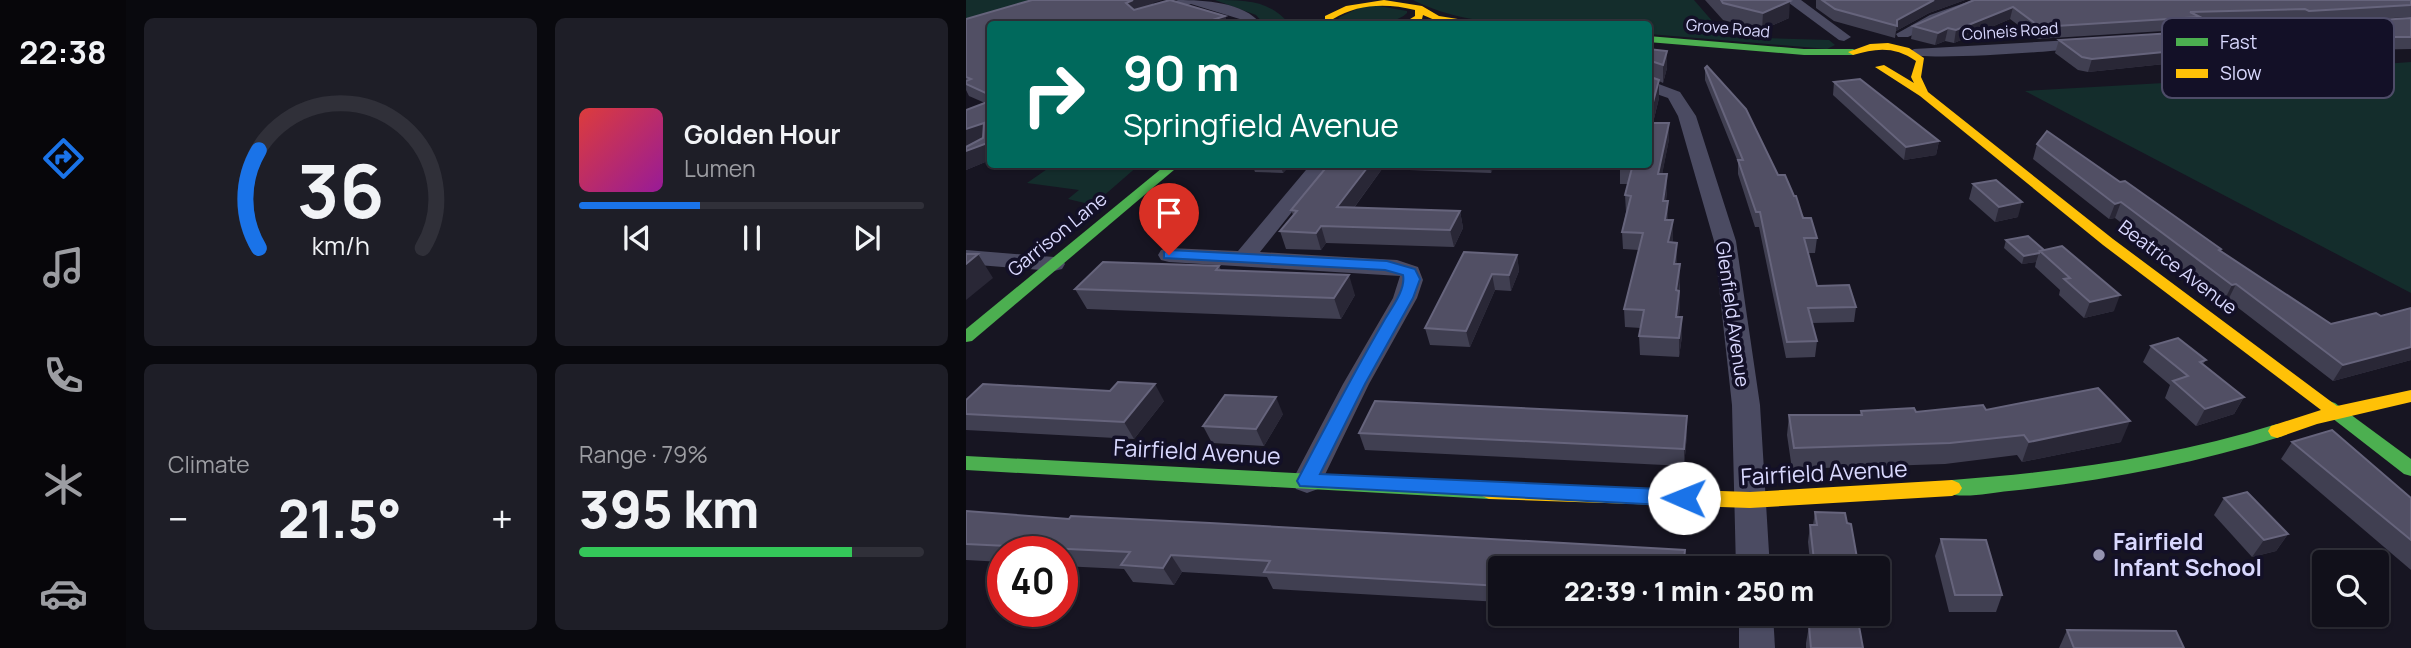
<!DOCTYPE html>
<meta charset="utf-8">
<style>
body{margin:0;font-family:Manrope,sans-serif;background:#1e1e27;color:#f1f3f6;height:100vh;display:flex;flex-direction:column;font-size:26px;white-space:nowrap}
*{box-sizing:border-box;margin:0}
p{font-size:23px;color:#9c9da2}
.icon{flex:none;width:38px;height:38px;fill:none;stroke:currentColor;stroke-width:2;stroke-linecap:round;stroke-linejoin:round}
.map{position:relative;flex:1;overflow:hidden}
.details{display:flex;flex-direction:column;gap:18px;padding:18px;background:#09090e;width:840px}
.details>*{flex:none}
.banner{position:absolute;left:21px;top:21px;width:665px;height:147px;border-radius:7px;box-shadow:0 2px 5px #0004,0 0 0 2px #303039;background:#00695c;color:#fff;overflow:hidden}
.controls{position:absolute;left:1346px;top:550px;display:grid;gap:14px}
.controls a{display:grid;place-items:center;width:77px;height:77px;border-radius:7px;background:#11101a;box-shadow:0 2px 5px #0004,0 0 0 2px #303039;font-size:35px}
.speed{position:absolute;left:21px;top:536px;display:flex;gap:14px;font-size:35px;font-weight:700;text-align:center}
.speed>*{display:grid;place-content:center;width:91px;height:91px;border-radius:50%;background:#11101a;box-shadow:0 2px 5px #0004,0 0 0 2px #303039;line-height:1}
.speed .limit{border:10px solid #d22;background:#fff;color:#111}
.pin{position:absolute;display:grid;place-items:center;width:60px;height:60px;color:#fff;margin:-72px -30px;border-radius:50% 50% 50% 0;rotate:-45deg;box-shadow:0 0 7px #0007}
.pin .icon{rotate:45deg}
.me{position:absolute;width:77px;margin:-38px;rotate:271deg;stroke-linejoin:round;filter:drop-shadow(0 0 5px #0008)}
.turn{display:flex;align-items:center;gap:24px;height:147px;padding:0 21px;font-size:32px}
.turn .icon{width:91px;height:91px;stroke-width:2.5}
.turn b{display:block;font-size:49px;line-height:60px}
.big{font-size:52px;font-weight:800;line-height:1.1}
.details .card{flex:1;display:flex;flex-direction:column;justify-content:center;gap:10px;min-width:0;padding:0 24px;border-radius:10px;background:#1e1e27}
.details .dial{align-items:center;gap:0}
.dial svg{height:182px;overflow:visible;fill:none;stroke:#303039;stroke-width:7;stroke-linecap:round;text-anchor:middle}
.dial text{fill:#f1f3f6;stroke:none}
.song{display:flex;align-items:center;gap:21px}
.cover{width:84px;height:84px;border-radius:10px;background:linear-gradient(135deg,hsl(0 70% 55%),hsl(300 70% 35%))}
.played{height:7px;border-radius:4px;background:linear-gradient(90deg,#1a73e8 35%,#303039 35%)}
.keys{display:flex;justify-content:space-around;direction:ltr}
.heat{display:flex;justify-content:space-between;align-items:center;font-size:38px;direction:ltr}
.charge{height:10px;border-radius:5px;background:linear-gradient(90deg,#34c759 79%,#303039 0)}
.details .tiles{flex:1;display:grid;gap:18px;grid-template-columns:repeat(2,1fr)}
.trip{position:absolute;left:522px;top:556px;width:402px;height:70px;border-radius:7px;background:#11101a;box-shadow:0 2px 5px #0004,0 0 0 2px #303039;font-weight:800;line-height:70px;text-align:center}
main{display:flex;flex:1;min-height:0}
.tab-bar{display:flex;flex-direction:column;width:126px;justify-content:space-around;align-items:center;background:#07060a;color:#9c9da2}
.tab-bar .icon{width:49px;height:49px}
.tab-bar .current{color:#1a73e8}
.tab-bar b{font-size:32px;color:#f1f3f6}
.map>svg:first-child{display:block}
</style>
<main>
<nav class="tab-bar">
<b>22:38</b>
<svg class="icon current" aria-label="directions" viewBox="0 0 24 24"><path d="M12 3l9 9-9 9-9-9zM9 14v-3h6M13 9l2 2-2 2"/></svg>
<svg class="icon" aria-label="music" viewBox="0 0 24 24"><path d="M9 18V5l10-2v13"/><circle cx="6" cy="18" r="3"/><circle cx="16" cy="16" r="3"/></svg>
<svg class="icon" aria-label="phone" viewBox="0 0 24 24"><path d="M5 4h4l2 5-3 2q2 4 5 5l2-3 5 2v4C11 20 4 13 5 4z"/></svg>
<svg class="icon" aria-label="climate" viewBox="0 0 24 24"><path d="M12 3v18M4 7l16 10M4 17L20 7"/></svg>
<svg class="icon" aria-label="car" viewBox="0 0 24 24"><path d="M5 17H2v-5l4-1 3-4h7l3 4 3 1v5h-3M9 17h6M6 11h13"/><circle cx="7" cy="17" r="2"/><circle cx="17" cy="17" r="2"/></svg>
</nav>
<section class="details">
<div class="tiles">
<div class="card dial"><svg viewBox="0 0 100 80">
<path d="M14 69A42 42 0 1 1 86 69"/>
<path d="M14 69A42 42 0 0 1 14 26" stroke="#1a73e8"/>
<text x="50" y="56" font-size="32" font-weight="700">36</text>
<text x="50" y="72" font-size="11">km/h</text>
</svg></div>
<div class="card">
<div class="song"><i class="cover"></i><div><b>Golden Hour</b><p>Lumen</p></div></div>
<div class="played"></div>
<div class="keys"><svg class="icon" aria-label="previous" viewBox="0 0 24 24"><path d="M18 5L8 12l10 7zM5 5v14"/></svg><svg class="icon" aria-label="pause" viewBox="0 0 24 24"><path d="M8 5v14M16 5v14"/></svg><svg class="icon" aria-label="next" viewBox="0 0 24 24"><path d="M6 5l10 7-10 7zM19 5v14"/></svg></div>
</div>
<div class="card"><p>Climate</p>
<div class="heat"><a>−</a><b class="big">21.5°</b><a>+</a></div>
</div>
<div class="card"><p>Range · 79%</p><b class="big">395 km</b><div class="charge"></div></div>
</div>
</section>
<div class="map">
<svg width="1445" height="648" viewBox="0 0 1445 648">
<rect width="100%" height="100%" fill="#171522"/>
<g fill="#142d2c">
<polygon points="0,0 110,0 0,32"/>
<path d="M249 0C279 0 304 0 323 24H298L290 15Z"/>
<path d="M447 0H728L760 37 863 40 869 45 861 49 683 34 682 24C609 24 513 34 447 0Z"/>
<path d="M401 4 441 11V13C429 25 384 32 372 18Z"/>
<polygon points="1295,36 1331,55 1392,52 1417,64 1445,62 1445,293 1059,91 1321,76 1258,38"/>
<polygon points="87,165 87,164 173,165 127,205 102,199 113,190 61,183"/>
</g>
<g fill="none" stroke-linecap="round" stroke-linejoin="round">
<g fill="#4b4b62" fill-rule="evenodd">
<path d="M212 0C238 0 278 2 295 24H281L277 20 225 4 186 17 179 13Z"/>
<polygon points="819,0 835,0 885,37 878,41 873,40"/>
<polygon points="1007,0 1026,0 942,37 932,37 930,34 964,15"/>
<polygon points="1445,19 1445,27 1233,40 1226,36 1233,32"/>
<path d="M1123 39 1128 40 1130 43 1128 46C1107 51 950 62 941 53L948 49Z"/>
<polygon points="682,80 714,92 730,116 770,241 794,405 804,569 770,569 766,405 748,241 712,116 702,98 682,91"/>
<polygon points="345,164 364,164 294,252 431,260 452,267 457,280 451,298 403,384 352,489 341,493 330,489 326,481 377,384 427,298 434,276 203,262 195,260 192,255 195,250 203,248 272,251"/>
<polygon points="0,250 88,257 96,259 99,264 96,269 88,271 0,264"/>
<polygon points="773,614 807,614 809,648 773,648"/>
</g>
<g fill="#4caf50" fill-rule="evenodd">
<polygon points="682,36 838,49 887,49 892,52 887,55 838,55 682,42"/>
<polygon points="201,164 215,164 6,341 0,342 0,329"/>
<polygon points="1363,401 1369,403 1445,459 1445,476 1438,474 1357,411 1354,407 1357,403"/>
<path d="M1311 424 1317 426 1320 431 1317 436C1228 464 1137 481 1043 491 1024 493 998 499 979 493L976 488 979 483 986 480C1097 472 1204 457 1311 424Z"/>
<polygon points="0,456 523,483 530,486 533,491 530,496 523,499 0,470"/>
</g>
<g fill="#ffc107" fill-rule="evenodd">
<path d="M418 0 456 6 473 16 523 24 471 21 457 15 456 19 446 24H436L449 16V10C420 3 392 4 367 19V24H359V16L380 6Z"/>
<path d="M922 43 943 48 958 58 955 77 962 92 1147 239 1371 406 1445 390V402L1351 424 1311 438 1305 436 1302 431 1305 426 1355 410 1137 245 954 96 909 67 918 65 948 83 945 77 950 61C929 46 910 48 887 55L882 52 904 44Z"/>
<polygon points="986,480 993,483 996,488 993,493 986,496 784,508 523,499 516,496 513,491 516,486 523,483 784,492"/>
</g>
</g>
<g fill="#403f51">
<polygon points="739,0 820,0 823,18 796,30 757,20"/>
<polygon points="850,0 999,0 963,13 930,31 929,38 868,21 850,8"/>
<polygon points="1008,0 1445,0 1445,17 1338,23 1334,21 1231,23 1229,29 1071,39 1044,19 988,43 979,41 969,45 945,39 947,26"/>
<polygon points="187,3 187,4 259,16 262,24 24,24 24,160 0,170 0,110 19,103 3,96 0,90 0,19"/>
<polygon points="1445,18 1445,49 1395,50 1361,35 1367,23"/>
<polygon points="1093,40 1280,44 1275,56 1122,72 1112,70 1089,53"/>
<polygon points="682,49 701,51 701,68 697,83 693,81 693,98 687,123 703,139 696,174 701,191 700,201 702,220 707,238 706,243 711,260 710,264 714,282 713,317 716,336 713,357 674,355 673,336 675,328 659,327 658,309 673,250 657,249 656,232 660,212 659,195 662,184 654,184 654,167 682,164"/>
<polygon points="739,68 812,175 851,238 849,253 842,253 851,286 890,307 888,322 846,323 851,341 849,357 820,358 793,227 789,227 772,174 772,162 739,80"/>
<polygon points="868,82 973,141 970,155 938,160 867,95"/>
<polygon points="1071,144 1254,251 1365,324 1415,316 1445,308 1445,360 1367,381 1262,300 1258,301 1149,218 1143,219 1067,159"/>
<polygon points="286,164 325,164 317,173 289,172"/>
<polygon points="363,164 529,164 525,173 416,169 388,208 494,211 497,228 488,247 360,243 355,250 320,249 314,231 327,215 325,210"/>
<polygon points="1007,184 1052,217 1029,222 1003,199"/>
<polygon points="1062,236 1148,311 1118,318 1093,295 1094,290 1069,267 1070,262 1056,264 1038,248 1040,240"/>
<polygon points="498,252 551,255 553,271 545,291 529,290 504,347 464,345 459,328"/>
<polygon points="253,266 255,270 389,295 375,319 121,309 109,289"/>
<polygon points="1185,346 1240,360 1237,364 1278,397 1268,414 1230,426 1199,398 1204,385 1177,362"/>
<polygon points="0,400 198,401 168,439 0,430"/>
<polygon points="1020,410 1155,442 1056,462 1051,455 979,464 826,469 821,435 823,415 894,415 895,411 950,412"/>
<polygon points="317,414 298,446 246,443 237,426"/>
<polygon points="393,433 721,434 718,466 399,450"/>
<polygon points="1326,442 1435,490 1445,498 1445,570 1315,459"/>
<polygon points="1258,498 1322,534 1310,551 1286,557 1248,515"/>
<polygon points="0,511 103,519 719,550 719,569 534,569 534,602 307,589 301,577 216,572 208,585 167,582 158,569 96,566 96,551 37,551 37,562 0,560"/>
<polygon points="849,512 881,523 893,569 845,569 842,542 844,525 847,525"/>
<polygon points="975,539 1036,595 1030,612 983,612 969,556"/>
<polygon points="843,626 897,648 840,648 840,643"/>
<polygon points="1101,630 1218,648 1093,648"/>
</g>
<g fill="#292736">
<polygon points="167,0 197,0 187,3 188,6 165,15 160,3"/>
<polygon points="968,0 999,0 963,13 930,31 931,20"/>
<polygon points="824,1 823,18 796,30 797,13"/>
<polygon points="1047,7 1044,19 988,43 990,30"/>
<polygon points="259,16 262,24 234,24"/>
<polygon points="982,28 979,41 969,45 972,33"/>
<polygon points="1280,44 1275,56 1122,72 1126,59"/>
<polygon points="701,51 701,68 697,83 697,65"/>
<polygon points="693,80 693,98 684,135 683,117"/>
<polygon points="18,123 24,135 0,147 0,129"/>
<polygon points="703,123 703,139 693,191 692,174"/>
<polygon points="973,141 970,155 938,160 940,147"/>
<polygon points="24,142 24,160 0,170 0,151"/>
<polygon points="314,164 325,164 317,173"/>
<polygon points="404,164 415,164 416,169 376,224 371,207"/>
<polygon points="524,164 529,164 525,173"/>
<polygon points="701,174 701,191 697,218 697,201"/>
<polygon points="702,201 702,218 699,237 699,220"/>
<polygon points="1056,202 1052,217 1029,222 1033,207"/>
<polygon points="1155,202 1149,218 1143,219 1149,204"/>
<polygon points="494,211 497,228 488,247 484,230"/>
<polygon points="707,220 707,238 703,260 702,242"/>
<polygon points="355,226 360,243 355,250 350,233"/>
<polygon points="711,243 711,260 708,282 708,264"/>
<polygon points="1073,253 1070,262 1056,264 1058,256"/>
<polygon points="12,254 27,278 0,300 0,264"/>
<polygon points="551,255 553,271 545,291 543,275"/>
<polygon points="714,264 714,282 710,309 710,290"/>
<polygon points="526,274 529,290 504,347 500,331"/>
<polygon points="383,275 389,295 375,319 368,298"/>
<polygon points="1270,284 1262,300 1258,301 1266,285"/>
<polygon points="713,291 714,309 710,335 710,317"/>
<polygon points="1154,295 1148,311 1118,318 1124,302"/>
<polygon points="716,317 716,336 713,357 713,338"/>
<polygon points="1445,347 1445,360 1367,381 1377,365"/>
<polygon points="189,384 198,401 168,439 158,422"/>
<polygon points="310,397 317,414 298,446 290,429"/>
<polygon points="1278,397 1268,414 1230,426 1239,409"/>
<polygon points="721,416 721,434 718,466 718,449"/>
<polygon points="1164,421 1155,442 1056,462 1063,442"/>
<polygon points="1322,534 1310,551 1286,557 1298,540"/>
<polygon points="205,555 216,572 208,585 197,568"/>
</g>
<g fill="#514f64" stroke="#66647c" stroke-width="2">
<polygon points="66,0 167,0 160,3 168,10 204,0 259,16 234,24 24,24 24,95 0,84 0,81 5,79 0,77 0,19"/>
<polygon points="755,0 820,0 824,1 797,13 757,3"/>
<polygon points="856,0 968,0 931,20 931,26 869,9"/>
<polygon points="1008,0 1445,0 1445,5 1343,11 1339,9 1224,12 1234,17 1074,27 1047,7 990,30 982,28 972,33 947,26"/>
<polygon points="1445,18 1445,37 1402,37 1367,23"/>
<polygon points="1256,30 1280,44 1126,59 1116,57 1093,40"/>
<polygon points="682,49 701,51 697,65 682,60"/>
<polygon points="741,66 780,109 812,175 819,175 828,196 830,196 837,218 845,218 851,238 838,238 851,286 883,285 890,307 842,308 851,341 821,342 794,212 790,212 772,160 777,160 739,68"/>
<polygon points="682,76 693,80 683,117 682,117"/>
<polygon points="894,79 973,141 940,147 868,82"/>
<polygon points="24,101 24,142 0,151 0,147 17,138 18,123 0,129 0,110"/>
<polygon points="682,123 703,123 692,174 701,174 697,201 702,201 699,220 707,220 702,242 711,243 708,264 714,264 710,290 713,291 710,317 716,317 713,338 673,336 678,310 658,309 677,233 656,232 665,196 659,195 666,168 654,167 654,164 682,164"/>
<polygon points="1081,131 1154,182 1159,181 1255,249 1253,250 1365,324 1410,313 1415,316 1445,308 1445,347 1377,365 1270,284 1266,285 1155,202 1149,204 1071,144"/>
<polygon points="363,164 404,164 371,207 494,211 484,230 355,226 350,233 314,231 331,211 325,210"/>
<polygon points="1030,180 1056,202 1033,207 1007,184"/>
<polygon points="1062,236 1078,250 1074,251 1073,253 1058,256 1040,240"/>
<polygon points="1096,246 1154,295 1124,302 1098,279 1104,278 1074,251"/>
<polygon points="498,252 551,255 543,275 526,274 500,331 459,328"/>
<polygon points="0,254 12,254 0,264"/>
<polygon points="137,262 253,266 250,270 383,275 368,298 109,289"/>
<polygon points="1212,338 1240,360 1234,362 1278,397 1239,409 1207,381 1222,376 1185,346"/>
<polygon points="152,382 189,384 158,422 0,414 0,400 17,384 144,391"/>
<polygon points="1132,388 1164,421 1063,442 1058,435 984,443 828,448 823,415 896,415 895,411 948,408 950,412 1017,405 1020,410"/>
<polygon points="259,395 310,397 290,429 237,426"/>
<polygon points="409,401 721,416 718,449 393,433"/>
<polygon points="1366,430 1445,498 1445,540 1326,442"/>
<polygon points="1281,492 1322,534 1298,540 1258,498"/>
<polygon points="0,511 103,519 105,516 244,523 719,550 717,569 534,569 534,586 298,572 304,561 205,555 197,568 155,565 164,552 0,544"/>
<polygon points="849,512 879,513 881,523 885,524 893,569 849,569 844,525 851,525"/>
<polygon points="975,539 1020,540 1036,595 989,595"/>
<polygon points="843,626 893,626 897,648 845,648"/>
<polygon points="1101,630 1210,631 1218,648 1108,648"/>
</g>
<path fill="#1a73e8" stroke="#114b97" stroke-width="2" d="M203 250 421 261 449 269 454 279 447 298 399 384 354 474 718 490 725 492 727 498 725 503 718 506 334 486 331 481C360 426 388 372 419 319 426 307 440 289 437 275L419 270 198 258V252Z"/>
<circle fill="#9594b1" stroke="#131027" stroke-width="2.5" cx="1133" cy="555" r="7"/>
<g text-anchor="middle" stroke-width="7" stroke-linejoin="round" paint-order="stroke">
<g font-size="16" fill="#d9d8fe" stroke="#131027">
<text transform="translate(762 28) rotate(5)" y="6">Grove Road</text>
<text transform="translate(1044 31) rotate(-4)" y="6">Colneis Road</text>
</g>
<g font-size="19" fill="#d9d8fe" stroke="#131027">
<text transform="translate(91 234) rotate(-39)" y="7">Garrison Lane</text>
<text transform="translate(1212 267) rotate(37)" y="7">Beatrice Avenue</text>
<text transform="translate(767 314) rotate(82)" y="7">Glenfield Avenue</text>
</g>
<g font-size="23" fill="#d9d8fe" stroke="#131027">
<text transform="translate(231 452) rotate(3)" y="8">Fairfield Avenue</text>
<text transform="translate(858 473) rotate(-3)" y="8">Fairfield Avenue</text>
</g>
<g font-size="23" font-weight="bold" fill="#d9d8fe" stroke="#131027" text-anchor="start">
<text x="1147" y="550">Fairfield<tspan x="1147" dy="26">Infant School</tspan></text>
</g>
</g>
<rect x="1196" y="18" width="232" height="80" rx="10" fill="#131027" stroke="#4e4c68" stroke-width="2"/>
<rect x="1210" y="38" width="32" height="8" fill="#4caf50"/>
<rect x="1210" y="69" width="32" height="9" fill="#ffc107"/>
<g font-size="19" fill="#d9d8fe">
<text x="1254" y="49">Fast</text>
<text x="1254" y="80">Slow</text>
</g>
</svg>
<div class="controls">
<a><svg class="icon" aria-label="search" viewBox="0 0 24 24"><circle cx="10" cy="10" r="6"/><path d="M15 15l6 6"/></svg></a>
</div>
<div class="speed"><div class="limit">40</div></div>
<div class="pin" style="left:203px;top:255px;background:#d93025"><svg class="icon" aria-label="arrive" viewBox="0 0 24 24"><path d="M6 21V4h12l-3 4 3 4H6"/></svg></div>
<svg class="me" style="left:718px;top:498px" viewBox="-20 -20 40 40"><circle r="19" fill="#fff"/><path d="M0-13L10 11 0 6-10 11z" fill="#1a73e8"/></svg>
<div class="trip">22:39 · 1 min · 250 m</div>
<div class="banner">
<div class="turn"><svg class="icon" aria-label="right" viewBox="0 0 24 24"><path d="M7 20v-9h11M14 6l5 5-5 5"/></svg><div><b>90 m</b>Springfield Avenue</div></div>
</div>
</div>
</main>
